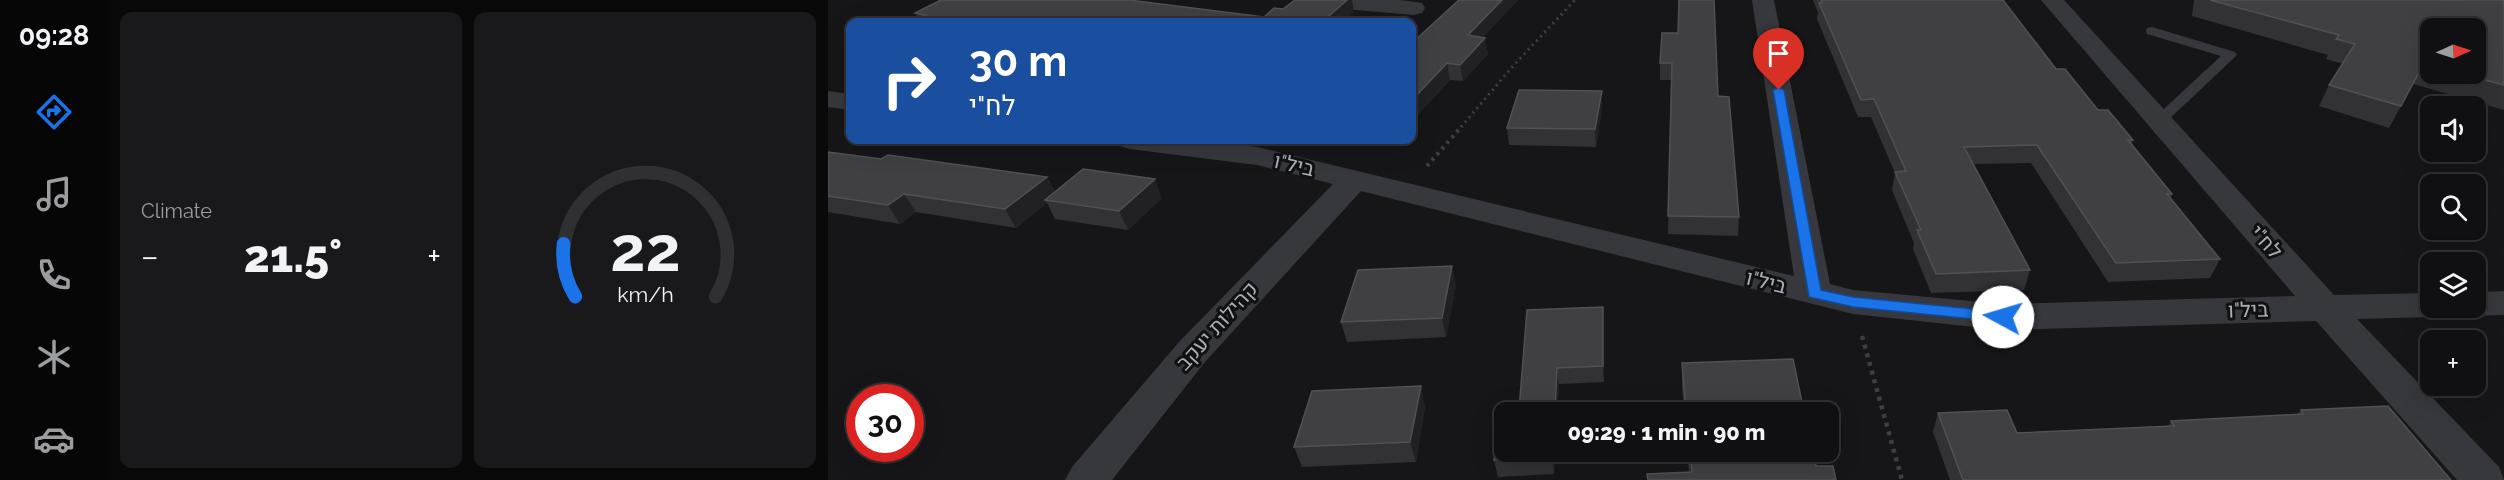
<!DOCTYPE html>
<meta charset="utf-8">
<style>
body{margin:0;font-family:Raleway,Heebo,sans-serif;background:#19191b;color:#f1f3f6;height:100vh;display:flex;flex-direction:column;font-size:22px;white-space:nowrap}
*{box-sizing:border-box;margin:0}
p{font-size:20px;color:#9c9d9f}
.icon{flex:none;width:33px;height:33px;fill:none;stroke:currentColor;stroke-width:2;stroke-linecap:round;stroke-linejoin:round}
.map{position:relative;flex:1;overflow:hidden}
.side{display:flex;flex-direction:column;gap:12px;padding:12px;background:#09090a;width:720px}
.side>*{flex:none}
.guide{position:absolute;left:18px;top:18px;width:570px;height:126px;border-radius:12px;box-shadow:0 6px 24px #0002,0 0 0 2px #303032;background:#1a4fa0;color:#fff;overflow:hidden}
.needle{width:39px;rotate:87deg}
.fabs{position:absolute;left:1592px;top:18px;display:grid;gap:12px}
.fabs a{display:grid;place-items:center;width:66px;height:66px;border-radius:12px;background:#101012;box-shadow:0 6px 24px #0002,0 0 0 2px #303032;font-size:30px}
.speed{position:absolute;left:18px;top:384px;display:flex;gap:12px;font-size:30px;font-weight:700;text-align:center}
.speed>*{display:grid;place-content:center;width:78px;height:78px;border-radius:50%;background:#101012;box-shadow:0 6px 24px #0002,0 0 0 2px #303032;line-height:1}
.speed .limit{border:9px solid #d22;background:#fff;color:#111}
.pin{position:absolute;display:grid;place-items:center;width:51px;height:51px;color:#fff;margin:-62px -26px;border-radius:50% 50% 50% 0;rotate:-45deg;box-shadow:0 0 6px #0007}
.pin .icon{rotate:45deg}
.me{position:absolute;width:66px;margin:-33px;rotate:276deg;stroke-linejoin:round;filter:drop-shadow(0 0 4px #0008)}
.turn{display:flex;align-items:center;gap:21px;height:126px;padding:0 24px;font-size:27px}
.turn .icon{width:78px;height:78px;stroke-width:2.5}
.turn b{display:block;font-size:42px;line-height:51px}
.big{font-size:45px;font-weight:800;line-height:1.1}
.side .widget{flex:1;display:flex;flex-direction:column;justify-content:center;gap:9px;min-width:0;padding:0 21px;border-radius:12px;background:#19191b}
.side .dial{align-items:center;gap:0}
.dial svg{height:156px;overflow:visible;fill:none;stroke:#303032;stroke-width:7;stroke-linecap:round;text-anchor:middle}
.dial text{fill:#f1f3f6;stroke:none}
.heat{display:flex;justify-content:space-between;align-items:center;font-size:33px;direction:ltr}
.side .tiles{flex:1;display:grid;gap:12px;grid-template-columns:repeat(2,1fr)}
.trip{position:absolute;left:666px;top:402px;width:345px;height:60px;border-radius:12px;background:#101012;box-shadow:0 6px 24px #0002,0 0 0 2px #303032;font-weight:800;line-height:60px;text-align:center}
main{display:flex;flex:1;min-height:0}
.menu{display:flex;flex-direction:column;width:108px;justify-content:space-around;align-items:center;background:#060607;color:#9c9d9f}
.menu .icon{width:42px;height:42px}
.menu .current{color:#1a73e8}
.menu b{font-size:27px;color:#f1f3f6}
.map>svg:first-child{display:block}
</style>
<main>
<nav class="menu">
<b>09:28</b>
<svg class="icon current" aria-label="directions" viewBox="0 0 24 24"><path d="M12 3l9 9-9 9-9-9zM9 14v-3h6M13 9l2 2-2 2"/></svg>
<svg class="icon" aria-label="music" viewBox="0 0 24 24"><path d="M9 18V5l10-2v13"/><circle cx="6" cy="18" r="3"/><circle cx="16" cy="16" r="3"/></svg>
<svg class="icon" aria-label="phone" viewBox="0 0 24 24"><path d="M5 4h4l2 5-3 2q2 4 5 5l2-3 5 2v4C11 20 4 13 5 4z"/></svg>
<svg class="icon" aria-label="climate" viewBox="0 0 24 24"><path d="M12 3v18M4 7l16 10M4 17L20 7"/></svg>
<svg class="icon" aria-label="car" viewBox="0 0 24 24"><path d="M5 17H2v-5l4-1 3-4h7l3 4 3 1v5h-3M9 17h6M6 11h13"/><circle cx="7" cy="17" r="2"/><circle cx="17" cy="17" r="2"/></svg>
</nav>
<section class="side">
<div class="tiles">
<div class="widget"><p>Climate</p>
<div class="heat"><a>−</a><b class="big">21.5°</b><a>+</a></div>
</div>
<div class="widget dial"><svg viewBox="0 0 100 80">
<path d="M14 69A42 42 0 1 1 86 69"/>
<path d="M14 69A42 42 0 0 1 8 42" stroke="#1a73e8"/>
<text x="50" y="56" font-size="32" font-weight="700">22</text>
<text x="50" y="72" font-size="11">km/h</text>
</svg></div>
</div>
</section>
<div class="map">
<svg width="1676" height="480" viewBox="0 0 1676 480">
<rect width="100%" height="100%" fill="#161618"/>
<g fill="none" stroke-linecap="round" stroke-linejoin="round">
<polyline stroke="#3d3f44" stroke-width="3" stroke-dasharray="2 4" stroke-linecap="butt" points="633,127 686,65 747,0"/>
<polyline stroke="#3d3f44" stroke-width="4" stroke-dasharray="3 4.5" stroke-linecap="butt" points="599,166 634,126"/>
<polyline stroke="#3d3f44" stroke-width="4.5" stroke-dasharray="4 5" stroke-linecap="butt" points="1034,336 1074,480"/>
<polygon fill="#37383d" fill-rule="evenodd" points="1324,27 1407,52 1409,55 1336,124 1326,124 1323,121 1326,118 1393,56 1319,34 1318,31 1319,28"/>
<g fill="#37383d" fill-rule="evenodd">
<polygon points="481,0 572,0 594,3 597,8 594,13 586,15 492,7 484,5"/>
<polygon points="924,0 946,0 1002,284 1025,290 1175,304 1467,296 1213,0 1236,0 1506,295 1602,293 1602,308 1618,308 1615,314 1602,317 1529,319 1671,467 1676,480 1629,480 1488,321 1175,330 1025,314 533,191 377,362 284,480 237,480 244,467 351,342 505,184 429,165 302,149 292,146 288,140 367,140 429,147 966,276"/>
<polygon points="0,91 22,94 22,110 0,107"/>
<polygon points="1676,291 1676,315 1647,316 1634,313 1631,308 1647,308 1647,292"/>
</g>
</g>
<g fill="#323236" fill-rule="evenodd">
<polygon points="467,0 524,0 526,12 515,22 90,18 87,13 436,17 455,9"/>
<polygon points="690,0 655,37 660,54 635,81 622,80 584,121 584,43"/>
<polygon points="985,0 1175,0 1228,69 1270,110 1305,140 1304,144 1344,194 1343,198 1392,259 1382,278 1280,282 1203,163 1145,164 1202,270 1196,290 1103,293 1085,249 1086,243 1064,190 1067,173 1043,117 1030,117 989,19 990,13"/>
<path d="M1366 0H1676V110L1585 84 1561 128 1491 106 1501 85 1515 64 1498 59 1500 55 1364 16ZM1602 28 1647 74H1602Z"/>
<polygon points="834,33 890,96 911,217 910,236 840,234 844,80 832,80 832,63"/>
<polygon points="774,108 768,147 681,145 679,128"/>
<polygon points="544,140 566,140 563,143"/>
<polygon points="0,152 53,159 219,177 227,192 334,198 300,230 227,219 219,203 188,228 88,212 72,224 0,212"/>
<polygon points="628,285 618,337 519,342 513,322"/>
<polygon points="775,307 776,382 731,384 729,412 676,412 676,452 727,452 726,474 670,477 666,460 671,411 691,410 699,310"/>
<polygon points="854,363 976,412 856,412 854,387"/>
<polygon points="597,406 588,462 474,467 466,447"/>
<polygon points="1473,410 1623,480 1122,480 1105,432 1110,413 1189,433 1340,427 1343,421 1470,414"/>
<polygon points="859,452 985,452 988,466 861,472"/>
</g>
<g fill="#212124">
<polygon points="519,0 524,0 526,12 515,22 494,22"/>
<polygon points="674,0 690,0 642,51 640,35"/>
<polygon points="657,38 660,54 635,81 632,65"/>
<polygon points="619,63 622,80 584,121 584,100"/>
<polygon points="774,91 774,108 768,147 767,129"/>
<polygon points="219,177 228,195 217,200 219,203 188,228 177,209"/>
<polygon points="327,179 334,198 300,230 291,211"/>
<polygon points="76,194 88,212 72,224 60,205"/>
<polygon points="624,266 628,285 618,337 614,318"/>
<polygon points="775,307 776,323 776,382 775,366"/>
<polygon points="729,368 731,384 729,412 727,412"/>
<polygon points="593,386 597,406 588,462 582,442"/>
<polygon points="725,452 727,452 726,474 724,457"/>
</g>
<g fill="#3f3f44" stroke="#4f5156" stroke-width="1.5">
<polygon points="113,0 301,0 436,17 446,8 455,9 467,0 519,0 494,22 82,22 97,15 87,13"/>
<polygon points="631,0 674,0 640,35 657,38 632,65 619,63 584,100 584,43"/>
<polygon points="851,0 886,0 890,96 901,97 911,217 840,216 844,63 832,63 834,33 850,33"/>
<polygon points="993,0 1175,0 1228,69 1237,69 1270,110 1280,110 1305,140 1300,140 1344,194 1339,194 1392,259 1288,263 1209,145 1136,147 1202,270 1108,274 1089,230 1093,230 1067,172 1078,171 1046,99 1033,100 991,3 994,3"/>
<polygon points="1382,0 1676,0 1676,85 1634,74 1647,74 1647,28 1602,28 1602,65 1596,63 1573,106 1501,85 1527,44 1508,39 1511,35"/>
<polygon points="691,90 774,91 767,129 679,128"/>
<polygon points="0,152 53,159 60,155 219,177 177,209 76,194 60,205 0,196"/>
<polygon points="255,169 327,179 291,211 217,200"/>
<polygon points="624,266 614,318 513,322 530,270"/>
<polygon points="775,307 775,366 729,368 727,412 676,412 676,452 725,452 724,457 666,460 671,411 691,410 699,310"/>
<polygon points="965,359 976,412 858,412 854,363"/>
<polygon points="593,386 582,442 466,447 484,391"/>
<polygon points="1560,406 1623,480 1135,480 1110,413 1179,410 1189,433 1346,426 1343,421 1475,414 1473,410"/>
<polygon points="862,452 985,452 988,466 1005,466 1008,480 820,480 819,474 864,472"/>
</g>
<polygon fill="#1a73e8" stroke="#114b97" stroke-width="1.5" points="951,87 956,90 993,290 1025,297 1175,312 1182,317 1180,321 1175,322 1025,307 981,297 945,90"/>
<g text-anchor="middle" stroke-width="6" stroke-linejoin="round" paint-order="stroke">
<g font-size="21" fill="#a8adb8" stroke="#111113">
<text transform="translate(466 165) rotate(13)" y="7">ביל"ו</text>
<text transform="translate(1438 242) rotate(48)" y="7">לח"י</text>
<text transform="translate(938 282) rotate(14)" y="7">ביל"ו</text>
<text transform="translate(1420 310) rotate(-2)" y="7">ביל"ו</text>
<text transform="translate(389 326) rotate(-48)" y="7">קהילות יעקב</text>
</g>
</g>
</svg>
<div class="fabs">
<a><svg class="needle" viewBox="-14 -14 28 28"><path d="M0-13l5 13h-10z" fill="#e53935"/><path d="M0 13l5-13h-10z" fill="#9c9d9f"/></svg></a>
<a><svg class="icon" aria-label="sound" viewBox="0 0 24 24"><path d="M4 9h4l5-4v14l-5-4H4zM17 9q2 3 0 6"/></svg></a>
<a><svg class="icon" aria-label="search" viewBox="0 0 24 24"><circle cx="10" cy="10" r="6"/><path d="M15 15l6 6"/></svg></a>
<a><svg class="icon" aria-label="layers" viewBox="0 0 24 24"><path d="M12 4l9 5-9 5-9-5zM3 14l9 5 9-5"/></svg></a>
<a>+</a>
</div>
<div class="speed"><div class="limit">30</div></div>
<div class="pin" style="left:951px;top:90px;background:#d93025"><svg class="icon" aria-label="arrive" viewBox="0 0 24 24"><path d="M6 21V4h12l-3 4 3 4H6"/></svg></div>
<svg class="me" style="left:1175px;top:317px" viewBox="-20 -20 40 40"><circle r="19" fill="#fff"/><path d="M0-13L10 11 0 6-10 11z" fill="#1a73e8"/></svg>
<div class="trip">09:29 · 1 min · 90 m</div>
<div class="guide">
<div class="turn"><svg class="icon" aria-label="right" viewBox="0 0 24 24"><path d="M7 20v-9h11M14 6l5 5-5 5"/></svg><div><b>30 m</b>לח&quot;י</div></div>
</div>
</div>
</main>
